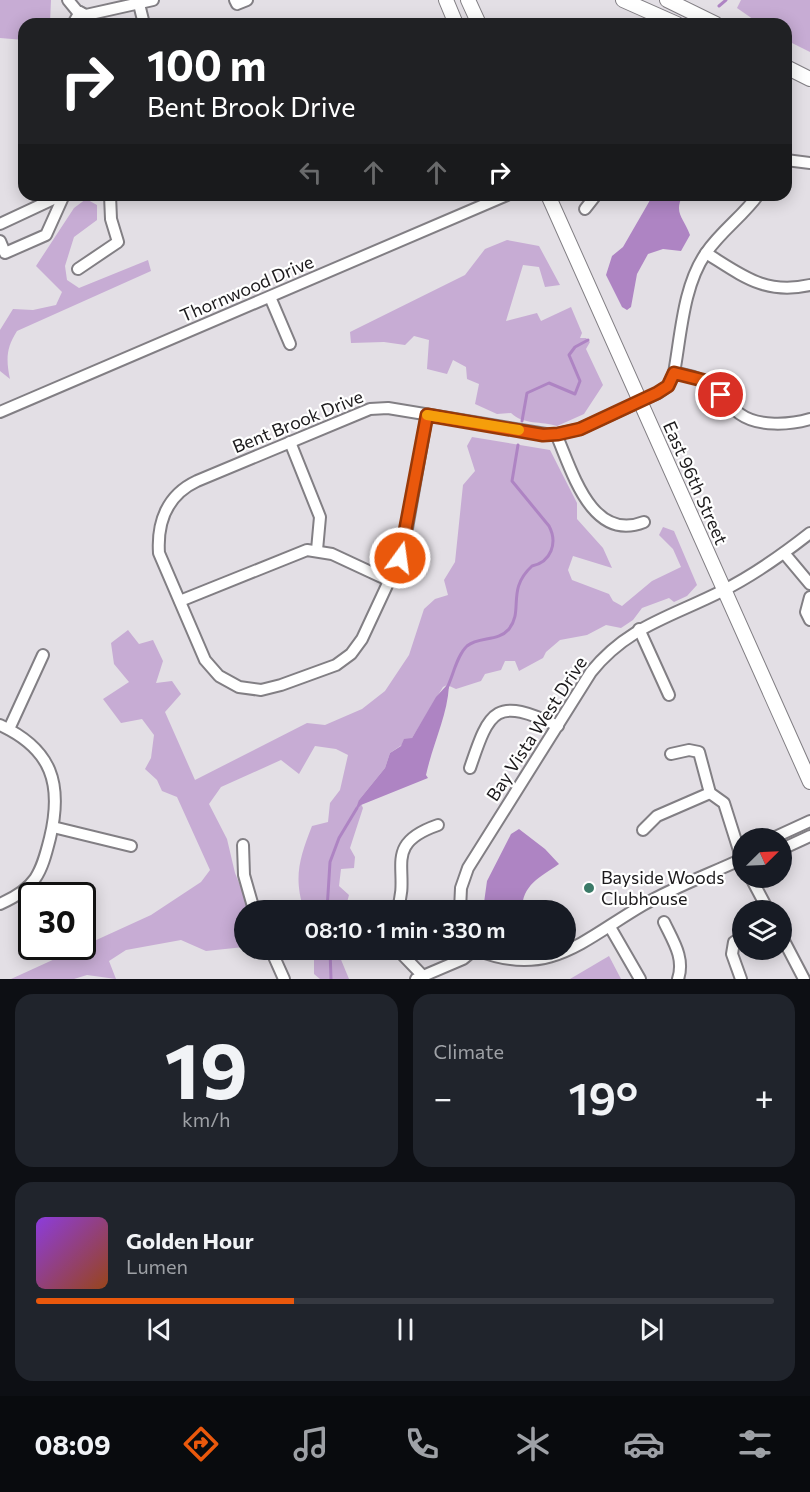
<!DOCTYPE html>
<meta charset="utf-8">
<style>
body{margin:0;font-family:Commissioner,sans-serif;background:#20242c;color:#f1f3f6;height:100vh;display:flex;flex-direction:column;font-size:22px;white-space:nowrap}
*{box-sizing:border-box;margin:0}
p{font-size:20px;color:#9ea1a6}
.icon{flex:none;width:33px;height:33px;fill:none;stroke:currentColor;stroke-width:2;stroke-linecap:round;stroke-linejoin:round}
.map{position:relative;height:979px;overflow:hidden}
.sheet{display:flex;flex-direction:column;gap:15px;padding:15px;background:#0d0f14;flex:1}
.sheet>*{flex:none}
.banner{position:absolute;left:18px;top:18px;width:774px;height:183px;border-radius:18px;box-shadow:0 3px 15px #0003;background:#202124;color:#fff;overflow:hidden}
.needle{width:39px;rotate:66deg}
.buttons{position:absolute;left:732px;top:828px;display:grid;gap:12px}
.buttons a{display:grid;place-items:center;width:60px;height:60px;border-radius:50%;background:#171b24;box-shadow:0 3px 15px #0003;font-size:30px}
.speed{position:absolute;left:18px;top:882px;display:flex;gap:12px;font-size:30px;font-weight:700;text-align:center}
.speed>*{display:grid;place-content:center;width:78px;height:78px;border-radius:50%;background:#171b24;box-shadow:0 3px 15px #0003;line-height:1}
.speed .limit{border:3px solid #111;border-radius:9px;background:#fff;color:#111}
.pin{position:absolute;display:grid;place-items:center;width:51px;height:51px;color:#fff;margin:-26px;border:3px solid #fff;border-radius:50%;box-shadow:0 2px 6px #0007}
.me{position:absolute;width:66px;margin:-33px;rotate:14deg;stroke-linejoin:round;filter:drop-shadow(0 0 4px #0008)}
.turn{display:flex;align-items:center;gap:21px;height:126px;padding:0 30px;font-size:27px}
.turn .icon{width:78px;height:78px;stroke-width:2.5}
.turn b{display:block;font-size:42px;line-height:51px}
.lanes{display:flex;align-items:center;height:57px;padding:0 30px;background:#0003;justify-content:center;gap:30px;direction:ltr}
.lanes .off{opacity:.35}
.big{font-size:45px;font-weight:600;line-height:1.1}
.sheet .widget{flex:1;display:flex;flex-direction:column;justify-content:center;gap:9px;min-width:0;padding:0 21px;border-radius:18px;background:#20242c}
.sheet .dial{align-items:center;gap:0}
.dial b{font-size:78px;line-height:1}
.song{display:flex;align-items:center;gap:18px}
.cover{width:72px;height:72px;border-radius:9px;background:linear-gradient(135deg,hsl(270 70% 55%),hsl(20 70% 35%))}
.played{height:6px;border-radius:3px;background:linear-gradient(90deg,#ea580c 35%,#363941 35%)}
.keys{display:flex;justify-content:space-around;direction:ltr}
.heat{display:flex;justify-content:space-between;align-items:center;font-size:33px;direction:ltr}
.sheet .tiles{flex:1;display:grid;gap:15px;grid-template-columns:1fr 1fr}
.widget:last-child{grid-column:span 2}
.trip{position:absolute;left:234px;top:900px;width:342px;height:60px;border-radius:30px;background:#171b24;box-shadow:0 3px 15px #0003;font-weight:600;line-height:60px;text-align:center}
.tab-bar{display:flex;height:96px;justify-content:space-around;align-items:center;background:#090b0e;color:#9ea1a6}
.tab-bar .icon{width:42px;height:42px}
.tab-bar .selected{color:#ea580c}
.tab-bar b{font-size:27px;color:#f1f3f6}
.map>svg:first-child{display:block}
</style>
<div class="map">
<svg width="810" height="979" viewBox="0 0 810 979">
<rect width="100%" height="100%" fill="#e3dfe5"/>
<g fill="#c7acd4">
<polygon points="0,0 51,0 50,24 24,24 24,40 0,38"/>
<polygon points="741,0 810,0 810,52 786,40 786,24 760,24 737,8"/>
<path d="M86 199 97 205V220L74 237 65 266 67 280 79 288 148 260 151 271 17 331C6 348 6 360 10 379L0 371V330L13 309 33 310 56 305 62 292 36 266 74 208Z"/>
<path d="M507 240 539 246 560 285 545 287 539 267 523 265 506 321 537 313 541 321 571 307 582 333 580 338H586L590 342 586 349 603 385 584 414 557 426C542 421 523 425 511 413L497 414 475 404 479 384 467 379 466 367 453 360 447 374 427 369 429 340 414 336 405 345 384 342 351 343 350 332 465 275 485 249Z"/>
<path d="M472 437 550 450 577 503V519L603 548 612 568 573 556 568 570 572 580 609 594 613 601 622 606 652 581 681 567 673 549 659 535 663 527 674 531 697 585 687 596 674 602 669 598 642 608 633 620 621 628 606 625 587 635 560 640 546 652 543 658 519 671 515 661H505L501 670 485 674 481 681 456 689 447 685 443 687 412 738 390 753 385 768 359 800 363 808 350 848 355 857 354 868 341 869 339 886 349 895 345 910H304C293 877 300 857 312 826L328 822 330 803 340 790 348 755 336 749 315 746 299 774 281 760 221 787 209 804 227 839 235 873 250 910H244V947L206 951 181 940 126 950 109 961 116 979 87 975 74 979H11L151 915 201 882 210 870 177 797 162 791 157 780 145 769 151 758 154 735 142 719 121 723 103 699 129 682 114 664 111 643 128 630 139 644 153 640 163 661 156 683 172 681 181 694 165 712 195 780 307 723 325 725 362 709 385 691 409 655 424 609 435 599 448 595 444 580 455 562 463 485 475 471 467 446Z"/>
<polygon points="314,950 337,950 349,979 320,979 314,974"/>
<polygon points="609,956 621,979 570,979"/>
</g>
<g fill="#ae84c3">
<path d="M653 195H683C673 213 684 218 690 235L681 251 663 249 648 254 637 274 631 307 627 310 622 307 606 275 612 256 623 247Z"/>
<path d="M447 685 449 686C447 717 433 743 426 775L428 778 361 805 355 811 359 800 385 768 390 753 401 746 404 739 412 738 436 697Z"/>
<path d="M519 829 545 849 559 864C540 877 522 885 522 910H483L487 881 511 834Z"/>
</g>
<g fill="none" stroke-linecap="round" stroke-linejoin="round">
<g stroke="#ae84c3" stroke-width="3">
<polyline points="719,6 726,0"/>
<polyline points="522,421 527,393 549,383 575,394 580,381 569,355 575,347 588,340"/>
<path d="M447 688C453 676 457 655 467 646 479 636 498 642 509 629 524 610 506 590 532 566 551 562 558 543 549 526L512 481 518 445"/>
<polyline points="327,910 330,862 339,838 357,808"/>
<polyline points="330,950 331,979"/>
</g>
<defs>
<g id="minor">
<polyline points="68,0 77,11 86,15 153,0"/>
<polyline points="138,0 144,24"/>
<polyline points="235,0 237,4 247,0"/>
<polyline points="73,24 80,12"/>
<polyline points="786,160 810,163"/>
<polyline points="585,209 596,195"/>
<polyline points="0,224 62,195"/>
<polyline points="0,241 5,253 46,235 64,195"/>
<path d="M706 253C743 276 765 295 810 285"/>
<polyline points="78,269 118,242 111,219 110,195"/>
<polyline points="270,297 290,344"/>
<path d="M674 373C715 378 712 393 740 414 758 427 790 425 810 419"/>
<polyline points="0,412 507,195"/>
<path d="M427 415 403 551 362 639 351 654 336 665 281 685 261 690 239 687 219 676 205 660 159 553C157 522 167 495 197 481L370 409 388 408 552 435 580 429 658 393 668 386 674 373C681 335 683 286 706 253 721 231 743 216 758 195"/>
<path d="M556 434C572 470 591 543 644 522"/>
<polyline points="290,442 320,517 317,550"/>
<polyline points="784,553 810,584"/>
<polyline points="810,597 806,612 810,620"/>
<polyline points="180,601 307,550 332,554 390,581"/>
<polyline points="639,629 669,695"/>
<path d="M0 725C52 749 63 784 50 838 41 874 36 888 0 904"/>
<polyline points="9,729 43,655"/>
<polyline points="671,754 689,750 699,752 710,793 724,803 742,860"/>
<path d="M470 768C490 708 496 697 558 726"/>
<polyline points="53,827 131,846"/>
<polyline points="643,830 657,816 710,793"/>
<polyline points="773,838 810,821"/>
<polyline points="243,845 244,875 254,910"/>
<polyline points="782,849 810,836"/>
<polyline points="751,878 768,910"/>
<path d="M397 910C412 871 380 845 438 825"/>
<path d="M460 910 461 888 468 868 591 672C628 626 671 617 722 591 754 575 782 555 810 533"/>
<path d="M664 922C673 941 685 958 678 979"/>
<polyline points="610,927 640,979"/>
<polyline points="782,937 804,979"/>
<polyline points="271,950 284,979"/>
<polyline points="398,950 423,976"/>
<path d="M477 950C549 979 583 940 643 905 674 887 710 874 742 859"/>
<polyline points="416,979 463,959 474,950"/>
<polyline points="741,979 732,954 734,942 742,938"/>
</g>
<g id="major">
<polyline points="446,0 456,24"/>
<polyline points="468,0 479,24"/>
<polyline points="623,0 677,24"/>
<polyline points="667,0 716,24"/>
<polyline points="786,67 810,79"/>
<polyline points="548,195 810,782"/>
</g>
</defs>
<use href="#minor" stroke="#827f84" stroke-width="14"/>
<use href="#major" stroke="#827f84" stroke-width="16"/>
<use href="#minor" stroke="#fff" stroke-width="10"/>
<use href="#major" stroke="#fff" stroke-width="14"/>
</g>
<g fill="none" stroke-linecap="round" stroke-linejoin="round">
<defs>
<polyline id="route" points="400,558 427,415 543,435 558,434 580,429 657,393 668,386 674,373 706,381 721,395"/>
</defs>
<use href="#route" stroke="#983908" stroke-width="15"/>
<use href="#route" stroke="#ea580c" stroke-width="10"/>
<polyline stroke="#f59e0b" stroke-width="10" points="427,415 519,430"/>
</g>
<circle fill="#3b7a68" stroke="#fff" stroke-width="2" cx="589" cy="888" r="6"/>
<g text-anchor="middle" stroke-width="4.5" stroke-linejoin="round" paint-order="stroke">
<g font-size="18" fill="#1c1a1c" stroke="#fff">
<text transform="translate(247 289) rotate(-23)" y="6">Thornwood Drive</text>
<text transform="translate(298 422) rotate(-22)" y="6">Bent Brook Drive</text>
<text transform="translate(695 483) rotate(66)" y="6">East 96th Street</text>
<text transform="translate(537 729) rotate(-57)" y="6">Bay Vista West Drive</text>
</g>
<g font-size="18" fill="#1c1a1c" stroke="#fff" text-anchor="start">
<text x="601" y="884">Bayside Woods<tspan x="601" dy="21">Clubhouse</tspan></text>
</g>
</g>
</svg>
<div class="buttons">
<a><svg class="needle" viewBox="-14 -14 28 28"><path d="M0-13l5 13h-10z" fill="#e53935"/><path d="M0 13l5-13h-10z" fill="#9ea1a6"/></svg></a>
<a><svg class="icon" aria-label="layers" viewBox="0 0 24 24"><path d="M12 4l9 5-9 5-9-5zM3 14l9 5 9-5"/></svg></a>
</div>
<div class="speed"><div class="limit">30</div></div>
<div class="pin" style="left:721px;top:395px;background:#d93025"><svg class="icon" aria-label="arrive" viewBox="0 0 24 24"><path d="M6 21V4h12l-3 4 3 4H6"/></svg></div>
<svg class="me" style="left:400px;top:558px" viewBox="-20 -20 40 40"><circle r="17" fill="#ea580c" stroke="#fff" stroke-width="3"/><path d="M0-11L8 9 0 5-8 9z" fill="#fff"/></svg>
<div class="trip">08:10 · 1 min · 330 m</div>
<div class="banner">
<div class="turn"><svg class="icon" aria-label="right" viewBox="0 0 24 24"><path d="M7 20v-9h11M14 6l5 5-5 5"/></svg><div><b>100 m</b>Bent Brook Drive</div></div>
<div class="lanes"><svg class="icon off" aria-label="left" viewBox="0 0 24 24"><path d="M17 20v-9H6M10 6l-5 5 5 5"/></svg><svg class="icon off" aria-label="ahead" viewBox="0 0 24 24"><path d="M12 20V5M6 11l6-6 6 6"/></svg><svg class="icon off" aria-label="ahead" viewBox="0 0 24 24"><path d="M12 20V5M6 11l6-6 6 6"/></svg><svg class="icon" aria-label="right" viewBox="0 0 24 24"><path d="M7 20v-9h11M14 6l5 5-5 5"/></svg></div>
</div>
</div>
<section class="sheet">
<div class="tiles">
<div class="widget dial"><b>19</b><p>km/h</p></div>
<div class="widget"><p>Climate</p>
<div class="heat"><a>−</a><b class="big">19°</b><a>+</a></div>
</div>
<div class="widget">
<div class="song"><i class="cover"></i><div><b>Golden Hour</b><p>Lumen</p></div></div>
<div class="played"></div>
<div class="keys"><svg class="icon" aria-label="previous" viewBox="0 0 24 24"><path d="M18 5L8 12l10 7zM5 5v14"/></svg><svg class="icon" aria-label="pause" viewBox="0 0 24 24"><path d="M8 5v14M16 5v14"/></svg><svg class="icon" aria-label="next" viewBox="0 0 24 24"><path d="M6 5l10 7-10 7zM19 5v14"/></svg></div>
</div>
</div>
</section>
<nav class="tab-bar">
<b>08:09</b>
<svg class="icon selected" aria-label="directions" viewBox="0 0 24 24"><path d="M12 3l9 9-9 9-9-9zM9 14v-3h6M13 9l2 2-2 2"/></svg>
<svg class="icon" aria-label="music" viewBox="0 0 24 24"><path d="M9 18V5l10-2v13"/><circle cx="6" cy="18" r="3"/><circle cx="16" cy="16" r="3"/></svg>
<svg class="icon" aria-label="phone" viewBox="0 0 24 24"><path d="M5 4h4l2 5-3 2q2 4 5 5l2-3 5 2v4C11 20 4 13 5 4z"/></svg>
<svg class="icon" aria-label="climate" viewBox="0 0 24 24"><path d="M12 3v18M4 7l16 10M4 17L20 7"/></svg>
<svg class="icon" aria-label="car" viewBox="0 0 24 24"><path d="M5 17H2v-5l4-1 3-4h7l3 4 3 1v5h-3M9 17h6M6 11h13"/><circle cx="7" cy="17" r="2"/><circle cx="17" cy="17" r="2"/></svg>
<svg class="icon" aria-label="filters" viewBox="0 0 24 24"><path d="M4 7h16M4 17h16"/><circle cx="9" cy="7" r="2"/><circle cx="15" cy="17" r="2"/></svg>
</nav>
